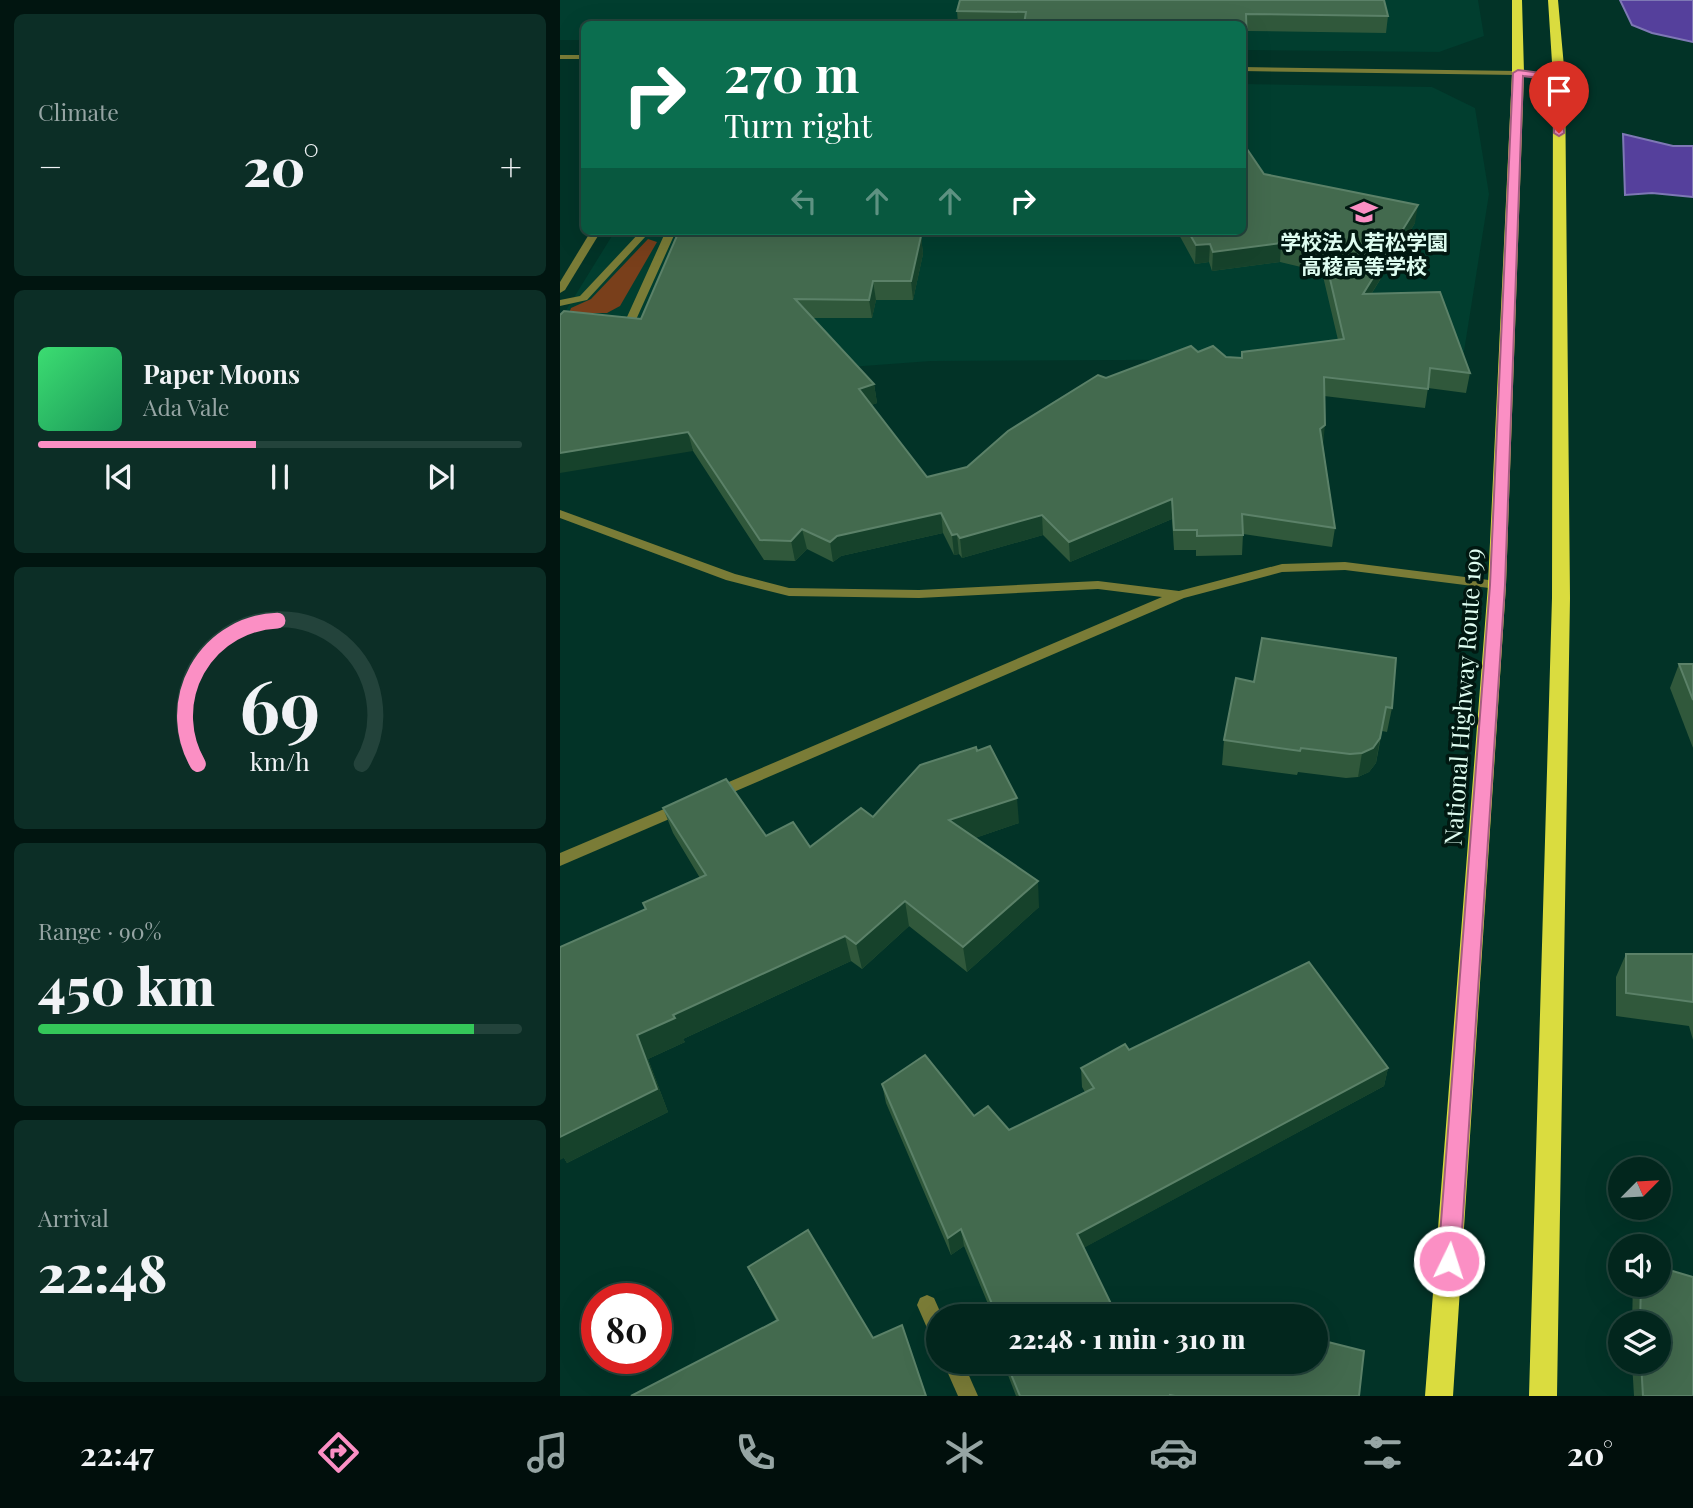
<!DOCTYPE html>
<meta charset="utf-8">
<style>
body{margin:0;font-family:"Playfair Display","Noto Sans JP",serif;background:#0c2e26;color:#f1f3f6;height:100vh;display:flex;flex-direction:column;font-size:26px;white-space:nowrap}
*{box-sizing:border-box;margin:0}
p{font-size:23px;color:#96a5a4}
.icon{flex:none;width:38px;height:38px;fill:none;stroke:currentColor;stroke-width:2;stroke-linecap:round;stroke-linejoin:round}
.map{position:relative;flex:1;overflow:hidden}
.details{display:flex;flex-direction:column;gap:14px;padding:14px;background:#011510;width:560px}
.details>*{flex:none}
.hud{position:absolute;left:21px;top:21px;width:665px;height:214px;border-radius:10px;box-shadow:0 7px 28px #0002,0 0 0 2px #23433b;background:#0b6e4f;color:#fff;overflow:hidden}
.needle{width:46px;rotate:66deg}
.buttons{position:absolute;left:1048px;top:1157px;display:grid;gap:14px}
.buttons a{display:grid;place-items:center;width:63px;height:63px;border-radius:50%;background:#02261d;box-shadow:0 7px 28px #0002,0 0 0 2px #23433b;font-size:35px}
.speed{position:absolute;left:21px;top:1283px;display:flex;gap:14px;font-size:35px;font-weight:700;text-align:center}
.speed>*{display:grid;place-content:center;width:91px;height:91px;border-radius:50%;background:#02261d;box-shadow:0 7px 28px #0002,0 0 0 2px #23433b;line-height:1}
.speed .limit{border:10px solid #d22;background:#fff;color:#111}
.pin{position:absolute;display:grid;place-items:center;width:60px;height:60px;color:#fff;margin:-72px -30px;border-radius:50% 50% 50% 0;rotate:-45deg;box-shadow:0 0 7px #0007}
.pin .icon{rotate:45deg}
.me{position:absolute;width:77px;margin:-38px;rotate:4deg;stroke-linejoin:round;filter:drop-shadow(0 0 5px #0008)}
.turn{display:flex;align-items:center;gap:24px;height:147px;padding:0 28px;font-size:32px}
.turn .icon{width:91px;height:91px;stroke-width:2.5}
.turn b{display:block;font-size:49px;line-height:60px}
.lanes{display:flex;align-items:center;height:66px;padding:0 28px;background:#0003;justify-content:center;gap:35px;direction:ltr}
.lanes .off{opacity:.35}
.big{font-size:52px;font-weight:800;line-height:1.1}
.details .widget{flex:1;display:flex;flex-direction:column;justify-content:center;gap:10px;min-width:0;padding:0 24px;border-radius:10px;background:#0c2e26}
.details .dial{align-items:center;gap:0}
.dial svg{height:182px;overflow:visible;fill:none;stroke:#23433b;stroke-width:7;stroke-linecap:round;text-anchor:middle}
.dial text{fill:#f1f3f6;stroke:none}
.song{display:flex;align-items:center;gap:21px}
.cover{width:84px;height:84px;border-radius:10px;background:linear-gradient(135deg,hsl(140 70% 55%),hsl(150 70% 35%))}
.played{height:7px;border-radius:4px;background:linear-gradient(90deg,#fb8fc4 45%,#23433b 45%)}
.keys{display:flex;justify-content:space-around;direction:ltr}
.heat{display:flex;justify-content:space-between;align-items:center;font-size:38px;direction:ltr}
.charge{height:10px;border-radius:5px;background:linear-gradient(90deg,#34c759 90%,#23433b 0)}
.trip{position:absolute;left:366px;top:1304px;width:402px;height:70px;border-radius:35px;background:#02261d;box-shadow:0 7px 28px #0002,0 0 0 2px #23433b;font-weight:800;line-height:70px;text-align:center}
.menu{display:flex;height:112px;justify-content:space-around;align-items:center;background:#010f0c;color:#96a5a4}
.menu .icon{width:49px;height:49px}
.menu .active{color:#fb8fc4}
.menu b{font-size:32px;color:#f1f3f6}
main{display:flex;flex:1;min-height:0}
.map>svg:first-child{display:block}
</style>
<main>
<section class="details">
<div class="widget"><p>Climate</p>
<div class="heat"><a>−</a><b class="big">20°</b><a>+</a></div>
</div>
<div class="widget">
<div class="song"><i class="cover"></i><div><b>Paper Moons</b><p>Ada Vale</p></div></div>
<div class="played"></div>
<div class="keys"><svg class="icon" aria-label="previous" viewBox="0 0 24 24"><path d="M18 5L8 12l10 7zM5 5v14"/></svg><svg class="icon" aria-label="pause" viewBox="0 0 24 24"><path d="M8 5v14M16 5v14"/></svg><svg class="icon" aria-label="next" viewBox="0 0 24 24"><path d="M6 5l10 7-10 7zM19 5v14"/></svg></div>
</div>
<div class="widget dial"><svg viewBox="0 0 100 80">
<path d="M14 69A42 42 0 1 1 86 69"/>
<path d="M14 69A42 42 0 0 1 49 6" stroke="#fb8fc4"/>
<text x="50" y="56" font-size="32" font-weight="700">69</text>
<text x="50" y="72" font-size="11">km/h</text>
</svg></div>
<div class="widget"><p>Range · 90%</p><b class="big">450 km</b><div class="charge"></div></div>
<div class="widget"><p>Arrival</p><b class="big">22:48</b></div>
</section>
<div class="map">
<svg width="1133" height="1396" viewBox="0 0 1133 1396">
<rect width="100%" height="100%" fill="#023327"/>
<g fill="#013e2f">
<polygon points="0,0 918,0 924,36 879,52 683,50 682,24 24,24 24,40 0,40"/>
<polygon points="683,84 872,87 915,108 929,194 902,364 779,359 371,361 183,375 0,320 55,231 682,231"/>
</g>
<polygon fill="#793f1b" points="88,239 97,242 60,306 47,313 9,313 11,308 31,299"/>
<g fill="#55409c" stroke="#7e78b5" stroke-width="2">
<polygon points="1060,0 1133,0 1133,42 1092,33 1072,25"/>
<polygon points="1063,134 1113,146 1133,146 1133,197 1092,193 1065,195"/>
</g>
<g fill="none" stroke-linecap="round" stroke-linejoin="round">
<polygon fill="#7a7c37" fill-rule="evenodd" points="116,231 75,322 54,322 49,319 54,316 67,317 105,233 86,236 27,300 0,306 0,300 20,296 80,232"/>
<g fill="#7a7c37" fill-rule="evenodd">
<polygon points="31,231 41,231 5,290 0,293 0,282"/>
<polygon points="0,510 175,574 229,588 359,590 538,581 619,591 722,564 785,562 937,581 943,585 937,589 785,570 722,572 624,598 155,800 150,798 148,794 150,790 602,597 538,589 359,598 229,596 166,580 0,518"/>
<polygon points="123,801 128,803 131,807 128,811 0,866 0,853"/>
<polygon points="367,1295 374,1298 382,1316 378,1316 378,1340 371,1337 357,1305 360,1298"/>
<polygon points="383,1362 403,1362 418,1396 398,1396"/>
</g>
<g fill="#7a7c37" fill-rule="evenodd">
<rect x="0" y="55" width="24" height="4"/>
<polygon points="682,67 958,71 999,76 1003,78 999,80 958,75 682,71"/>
</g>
<g fill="#dadc3f" fill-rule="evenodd">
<polygon points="952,0 962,0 964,73 946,585 893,1396 865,1396 928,585 952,73"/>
<polygon points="988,0 998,0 1005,78 1010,598 997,1396 969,1396 992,598 993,78"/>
</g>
</g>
<g fill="#30583b">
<polygon points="397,11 828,16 826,33 686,31 687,149 704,174 855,223 812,293 910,373 906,393 868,388 865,408 764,396 763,445 775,528 772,547 683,534 682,555 636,556 636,550 614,550 612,519 510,562 483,535 402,558 399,554 394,555 383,533 281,556 273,562 247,549 235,561 204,560 133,451 81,319 119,231 325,231 325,236 361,236 363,254 353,300 316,300 312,318 252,318 314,384 317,403 311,405 367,477 407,467 546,378 638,352 666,357 681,358 778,340 762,272 720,262 652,271 649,262 635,264 617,231 682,231 682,24 398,24"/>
<polygon points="1119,664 1133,664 1133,748 1110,688"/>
<polygon points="676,678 832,708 827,732 822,731 816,763 809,772 798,777 786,778 738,772 737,775 662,765 664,740"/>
<polygon points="103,808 206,836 250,847 313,817 459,823 415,838 479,907 407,972 349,926 302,969 291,961 123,1039 125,1042 88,1059 108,1112 7,1163 4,1158 86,909 140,878 113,833"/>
<polygon points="1066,954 1133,954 1133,1040 1129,1026 1056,1016 1056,977"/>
<polygon points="569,1050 828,1068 824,1086 523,1248 557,1316 433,1316 404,1246 391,1255 326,1103 322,1084 414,1116 449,1130 525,1092 522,1087 521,1068"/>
<polygon points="188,1267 313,1338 216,1320 195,1281"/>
<polygon points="1073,1284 1099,1284 1133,1396 1074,1396 1072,1362 1099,1362 1099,1323 1072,1323"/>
<polygon points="443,1362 596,1362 598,1365 799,1396 456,1396"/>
</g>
<g fill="#16422b">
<polygon points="682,48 687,48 686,64 682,65"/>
<polygon points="858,205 855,223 800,312 803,294"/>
<polygon points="320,231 325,231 325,237 319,236"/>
<polygon points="361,236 363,254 353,300 351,281"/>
<polygon points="721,243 720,262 652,271 653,252"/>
<polygon points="650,244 649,262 635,264 636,245"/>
<polygon points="313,281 316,300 312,318 309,300"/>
<polygon points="314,384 317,403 302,409 299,389"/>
<polygon points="765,425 763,445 760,429"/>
<polygon points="128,432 133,451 0,473 0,453"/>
<polygon points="612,499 612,519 510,562 509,542"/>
<polygon points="381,513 383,533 281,556 273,562 270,542 277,536"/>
<polygon points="482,515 483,535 402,558 400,538"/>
<polygon points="242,529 247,549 235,561 231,541"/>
<polygon points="397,534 399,554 394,555 392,535"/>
<polygon points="820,738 816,763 809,772 798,777 802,753"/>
<polygon points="457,798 459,823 392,846 389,820"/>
<polygon points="478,881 479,907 407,972 403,947"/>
<polygon points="345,901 349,926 302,969 296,944"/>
<polygon points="285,936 291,961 123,1039 125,1042 88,1059 108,1112 7,1163 4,1158 0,1160 0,1137 77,1035 113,1015"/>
<polygon points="828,1068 824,1086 518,1251 517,1234"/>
<polygon points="401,1229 404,1246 391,1255 388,1238"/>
</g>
<g fill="#436a4e" stroke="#5b8168" stroke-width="2">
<polygon points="400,0 824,0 828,16 686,14 687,48 682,48 682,24 464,24 466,12 397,11"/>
<polygon points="682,55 687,57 687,149 704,174 858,205 803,294 880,292 910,373 870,368 868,389 764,377 765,425 760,429 775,528 682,514 683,535 637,536 637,530 614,530 612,499 509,542 482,515 400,538 397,534 392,535 381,513 277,536 270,542 242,529 231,541 200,540 128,432 0,453 0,315 4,311 81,319 119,231 320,231 319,236 361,236 351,281 313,281 309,300 235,299 314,384 299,389 367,477 407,467 448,431 538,375 546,378 631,346 638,352 653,346 666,357 682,358 682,352 784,339 764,253 721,243 653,252 650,244 636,245 628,231 682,231"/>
<polygon points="702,638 836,658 832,708 826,707 820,738 813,748 802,753 790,754 741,748 740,751 664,740 676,678 694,682"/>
<polygon points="1119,664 1133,664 1133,700"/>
<polygon points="430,746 457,798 389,820 478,881 403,947 345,901 296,944 285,936 113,1015 115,1018 77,1035 97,1089 0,1137 0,947 86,909 83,903 146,875 103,808 166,779 206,836 233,822 250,847 301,808 313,817 360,765 416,747 417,751"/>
<polygon points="1066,954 1133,954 1133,1002 1066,993"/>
<polygon points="749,962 828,1068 517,1234 557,1316 437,1316 401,1229 388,1238 322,1084 365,1055 414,1116 428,1106 449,1130 534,1088 521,1068 565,1044 569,1050"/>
<polygon points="248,1230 313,1338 342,1325 366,1396 71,1396 218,1320 188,1267"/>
<polygon points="1099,1267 1133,1277 1133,1396 1083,1396 1081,1362 1099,1362 1099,1323 1080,1323 1081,1284 1099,1284"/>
<polygon points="572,1310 575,1316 560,1316"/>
<polygon points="764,1341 804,1351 799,1396 615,1396 610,1395 610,1396 460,1396 446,1362 596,1362 598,1365 623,1362 756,1362 756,1342"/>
</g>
<polygon fill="#fb8fc4" stroke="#a35d7f" stroke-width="2" points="958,70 1002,76 1004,133 999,136 994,133 994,80 963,76 945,585 900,1261 897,1269 889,1272 881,1269 878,1261 930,585 953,73"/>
<defs>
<symbol id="school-bare" viewBox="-9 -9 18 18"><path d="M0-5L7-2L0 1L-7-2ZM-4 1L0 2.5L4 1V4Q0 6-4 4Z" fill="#fb8fc4" stroke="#011811" stroke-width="2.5" paint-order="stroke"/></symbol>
</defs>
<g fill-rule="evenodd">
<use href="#school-bare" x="785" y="193" width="38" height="38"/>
</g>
<g text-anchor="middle" stroke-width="7" stroke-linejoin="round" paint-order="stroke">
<g font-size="21" font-weight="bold" fill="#defcf0" stroke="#011811">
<text x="804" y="250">学校法人若松学園<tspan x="804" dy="24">高稜高等学校</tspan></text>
</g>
<g font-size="24" fill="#defcf0" stroke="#011811">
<text transform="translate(904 697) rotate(-86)" y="8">National Highway Route 199</text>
</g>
</g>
</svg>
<div class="buttons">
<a><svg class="needle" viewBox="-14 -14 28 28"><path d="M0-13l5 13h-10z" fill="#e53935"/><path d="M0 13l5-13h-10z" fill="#96a5a4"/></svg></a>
<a><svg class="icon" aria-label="sound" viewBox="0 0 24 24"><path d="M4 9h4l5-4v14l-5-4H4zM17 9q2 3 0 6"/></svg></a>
<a><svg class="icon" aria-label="layers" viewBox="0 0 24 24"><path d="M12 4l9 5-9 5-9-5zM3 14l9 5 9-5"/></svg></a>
</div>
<div class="speed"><div class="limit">80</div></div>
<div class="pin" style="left:999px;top:133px;background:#d93025"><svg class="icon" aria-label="arrive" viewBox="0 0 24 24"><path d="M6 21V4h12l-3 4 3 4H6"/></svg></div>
<svg class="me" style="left:889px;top:1261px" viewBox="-20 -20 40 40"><circle r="17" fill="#fb8fc4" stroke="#fff" stroke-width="3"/><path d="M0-11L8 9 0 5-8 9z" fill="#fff"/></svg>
<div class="trip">22:48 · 1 min · 310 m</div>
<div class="hud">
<div class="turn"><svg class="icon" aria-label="right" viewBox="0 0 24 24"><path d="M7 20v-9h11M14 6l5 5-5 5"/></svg><div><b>270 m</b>Turn right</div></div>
<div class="lanes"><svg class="icon off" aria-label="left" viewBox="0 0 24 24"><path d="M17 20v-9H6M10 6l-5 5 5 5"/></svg><svg class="icon off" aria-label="ahead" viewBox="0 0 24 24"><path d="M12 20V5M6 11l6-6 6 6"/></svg><svg class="icon off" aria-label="ahead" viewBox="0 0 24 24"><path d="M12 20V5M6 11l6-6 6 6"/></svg><svg class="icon" aria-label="right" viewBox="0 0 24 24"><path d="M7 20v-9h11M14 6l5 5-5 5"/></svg></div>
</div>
</div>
</main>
<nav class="menu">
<b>22:47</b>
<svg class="icon active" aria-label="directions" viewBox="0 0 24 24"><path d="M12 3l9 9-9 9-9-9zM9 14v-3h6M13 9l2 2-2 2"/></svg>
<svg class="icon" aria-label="music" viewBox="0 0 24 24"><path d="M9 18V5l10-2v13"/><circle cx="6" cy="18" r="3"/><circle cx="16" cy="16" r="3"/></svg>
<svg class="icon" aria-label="phone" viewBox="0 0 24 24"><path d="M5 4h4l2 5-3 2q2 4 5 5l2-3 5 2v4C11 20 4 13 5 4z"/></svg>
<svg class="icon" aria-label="climate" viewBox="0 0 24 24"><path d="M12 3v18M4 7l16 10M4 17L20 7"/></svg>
<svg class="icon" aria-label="car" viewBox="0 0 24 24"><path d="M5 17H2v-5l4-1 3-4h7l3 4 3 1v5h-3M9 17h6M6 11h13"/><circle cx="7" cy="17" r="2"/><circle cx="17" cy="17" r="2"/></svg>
<svg class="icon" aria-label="filters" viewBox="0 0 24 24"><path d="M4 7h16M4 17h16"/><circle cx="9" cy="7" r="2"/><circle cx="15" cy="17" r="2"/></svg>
<b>20°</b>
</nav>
